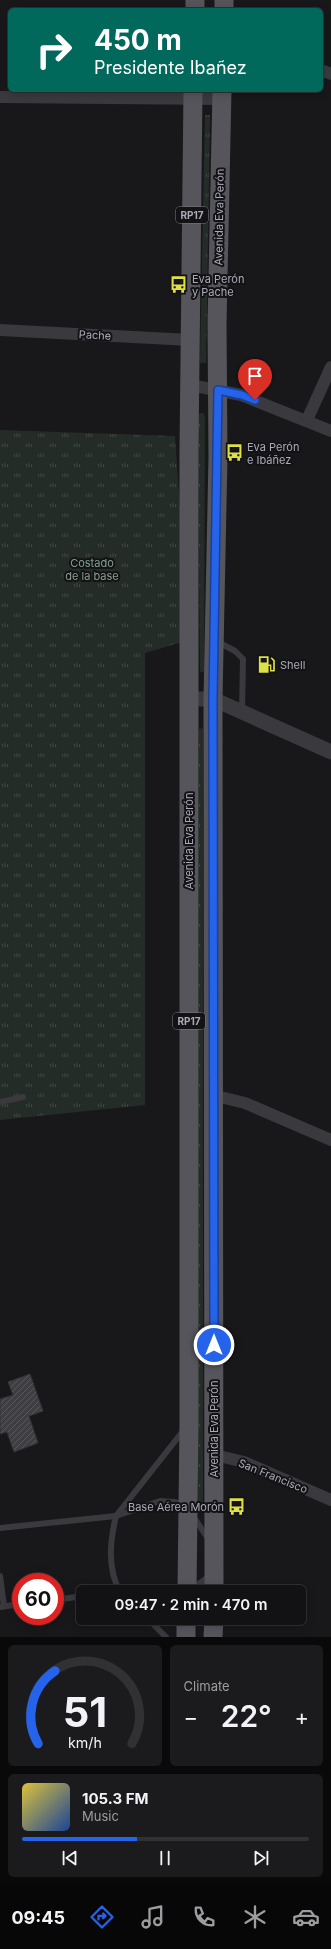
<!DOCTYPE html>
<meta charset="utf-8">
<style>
body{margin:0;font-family:Inter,sans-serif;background:#1b1a1c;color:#f1f3f6;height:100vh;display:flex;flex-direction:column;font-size:15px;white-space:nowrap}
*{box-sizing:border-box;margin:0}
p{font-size:13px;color:#9c9da0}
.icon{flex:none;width:22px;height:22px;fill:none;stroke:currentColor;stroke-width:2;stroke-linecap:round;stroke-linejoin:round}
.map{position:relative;height:1637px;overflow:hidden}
.panel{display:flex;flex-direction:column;gap:8px;padding:8px;background:#0a090a;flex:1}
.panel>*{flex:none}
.guide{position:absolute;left:8px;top:8px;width:315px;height:84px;border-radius:6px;box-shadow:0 2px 10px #0003,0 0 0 1px #313133;background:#00695c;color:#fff;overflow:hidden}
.speed{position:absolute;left:12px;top:1573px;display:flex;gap:8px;font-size:20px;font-weight:700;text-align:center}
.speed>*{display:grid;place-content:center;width:52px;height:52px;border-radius:50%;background:#121113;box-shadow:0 2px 10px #0003,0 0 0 1px #313133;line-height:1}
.speed .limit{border:6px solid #d22;background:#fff;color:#111}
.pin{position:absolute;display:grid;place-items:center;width:34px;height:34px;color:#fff;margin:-41px -17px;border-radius:50% 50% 50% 0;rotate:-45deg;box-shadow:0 0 4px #0007}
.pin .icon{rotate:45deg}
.me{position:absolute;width:44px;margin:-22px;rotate:0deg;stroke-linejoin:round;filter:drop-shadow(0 0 3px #0008)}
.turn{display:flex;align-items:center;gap:14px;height:84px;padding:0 20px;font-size:18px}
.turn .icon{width:52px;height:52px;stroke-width:2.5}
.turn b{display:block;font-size:28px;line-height:34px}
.big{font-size:30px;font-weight:600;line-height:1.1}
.panel .widget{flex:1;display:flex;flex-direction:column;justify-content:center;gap:6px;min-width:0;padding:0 14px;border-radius:6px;background:#1b1a1c}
.panel .dial{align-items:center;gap:0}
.dial svg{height:104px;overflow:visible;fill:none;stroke:#313133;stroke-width:7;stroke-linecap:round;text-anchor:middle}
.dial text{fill:#f1f3f6;stroke:none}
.song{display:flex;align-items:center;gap:12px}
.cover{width:48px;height:48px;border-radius:6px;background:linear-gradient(135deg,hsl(50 70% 55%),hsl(220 70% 35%))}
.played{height:4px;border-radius:2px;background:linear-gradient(90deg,#2563eb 40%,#313133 40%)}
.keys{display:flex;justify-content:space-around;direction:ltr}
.heat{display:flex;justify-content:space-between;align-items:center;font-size:22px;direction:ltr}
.panel .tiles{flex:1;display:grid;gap:8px;grid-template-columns:1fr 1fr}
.widget:last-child{grid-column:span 2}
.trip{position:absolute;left:76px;top:1585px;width:230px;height:40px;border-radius:6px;background:#121113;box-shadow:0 2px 10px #0003,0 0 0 1px #313133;font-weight:600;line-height:40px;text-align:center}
.tabs{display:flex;height:64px;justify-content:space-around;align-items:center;background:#070708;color:#9c9da0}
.tabs .icon{width:28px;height:28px}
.tabs .on{color:#2563eb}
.tabs b{font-size:18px;color:#f1f3f6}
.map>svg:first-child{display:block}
</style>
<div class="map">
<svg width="331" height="1637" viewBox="0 0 331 1637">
<defs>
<pattern id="grass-tufts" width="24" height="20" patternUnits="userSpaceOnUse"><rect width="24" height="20" fill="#242c28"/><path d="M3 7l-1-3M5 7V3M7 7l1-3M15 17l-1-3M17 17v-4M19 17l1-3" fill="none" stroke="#414845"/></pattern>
<pattern id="building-hatch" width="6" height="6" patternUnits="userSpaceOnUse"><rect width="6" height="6" fill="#3f3f43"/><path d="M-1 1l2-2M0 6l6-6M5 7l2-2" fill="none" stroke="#58585c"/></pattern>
</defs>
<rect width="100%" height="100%" fill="#181719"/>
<g fill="url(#grass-tufts)">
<polygon points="205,115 210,115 206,363 200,363"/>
<polygon points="200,413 203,413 205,417 204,672 200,672 198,417"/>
<polygon points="0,430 175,436 189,640 145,653 145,1105 0,1120"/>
<polygon points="203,728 203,1507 198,1507 199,729"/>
</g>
<polygon fill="url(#building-hatch)" stroke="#333235" points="30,1374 43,1411 29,1416 38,1443 14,1452 7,1432 0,1434 0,1399 13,1395 8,1382"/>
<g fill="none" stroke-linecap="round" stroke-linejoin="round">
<g stroke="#3a393e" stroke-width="6">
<polyline points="218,642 235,651 243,659 242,711"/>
<polyline points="0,1102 23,1097"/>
<polyline points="193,1516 209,1540"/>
<polyline points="0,1528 116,1516 160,1501 175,1502 186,1508"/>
<polyline points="0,1576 4,1606"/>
<polyline points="190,1590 210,1576"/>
<path d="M120 1592C107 1568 110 1541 116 1516L183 1431"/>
<polyline points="55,1600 83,1596"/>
<polyline points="0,1607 21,1604"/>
<polyline points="147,1618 166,1637"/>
</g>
<g stroke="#3a393e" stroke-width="12">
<polyline points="321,70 331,74"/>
<polyline points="0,97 222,99"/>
<polyline points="0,330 190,340"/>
<polyline points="190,385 241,395 331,431"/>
<polyline points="307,420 331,367"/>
<polyline points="212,1095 245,1103 331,1140"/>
<polyline points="215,1455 244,1462 331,1500"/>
</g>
<polyline stroke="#3a393e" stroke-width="15" points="189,699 213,699 331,752"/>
<g stroke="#56555c" stroke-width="19">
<polyline points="195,10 195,0"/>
<polyline points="224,10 224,0"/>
<polyline points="187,1592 189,1423 189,450 193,90"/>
<polyline points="214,1592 213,699 218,457 217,324 222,90"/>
<polyline points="186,1637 186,1618"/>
<polyline points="213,1637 214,1618"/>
</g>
</g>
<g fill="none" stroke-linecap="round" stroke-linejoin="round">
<defs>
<polyline id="route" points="214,1345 213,699 218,390 242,395 255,400"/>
</defs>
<use href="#route" stroke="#184099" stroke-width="10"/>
<use href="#route" stroke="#2563eb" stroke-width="7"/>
</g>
<defs>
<symbol id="bus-bare" viewBox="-9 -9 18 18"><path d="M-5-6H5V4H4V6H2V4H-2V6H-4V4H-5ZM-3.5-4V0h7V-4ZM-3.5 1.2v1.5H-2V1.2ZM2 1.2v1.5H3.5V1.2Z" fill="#dde147" stroke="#131214" stroke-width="2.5" paint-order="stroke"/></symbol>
<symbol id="fuel-bare" viewBox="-9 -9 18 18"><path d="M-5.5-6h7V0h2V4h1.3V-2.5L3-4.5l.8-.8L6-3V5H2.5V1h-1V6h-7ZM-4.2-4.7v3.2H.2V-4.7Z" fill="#dde147" stroke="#131214" stroke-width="2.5" paint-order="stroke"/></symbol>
</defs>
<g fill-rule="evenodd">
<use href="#bus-bare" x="166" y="272" width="25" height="25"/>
<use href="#bus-bare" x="222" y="440" width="25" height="25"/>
<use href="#fuel-bare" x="254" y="652" width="25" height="25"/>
<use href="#bus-bare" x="224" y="1494" width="25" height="25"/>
</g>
<g text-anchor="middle" stroke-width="4" stroke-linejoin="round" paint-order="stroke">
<g fill="#131214" stroke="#7d7d87" stroke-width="1">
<rect x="176" y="207" width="32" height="16" rx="3"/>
<rect x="173" y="1013" width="32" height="16" rx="3"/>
</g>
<g font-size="10" font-weight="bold" fill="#ababb8">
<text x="192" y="219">RP17</text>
<text x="189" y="1025">RP17</text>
</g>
<g font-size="11" fill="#ababb8" stroke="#131214">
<text transform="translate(219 217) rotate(-89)" y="4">Avenida Eva Perón</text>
<text transform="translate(95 335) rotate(3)" y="4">Pache</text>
<text transform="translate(189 841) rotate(-90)" y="4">Avenida Eva Perón</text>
<text transform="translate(214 1429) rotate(-90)" y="4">Avenida Eva Perón</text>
<text transform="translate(273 1476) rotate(22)" y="4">San Francisco</text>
</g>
<g font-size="11" fill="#ababb8" stroke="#131214" text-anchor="start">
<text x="192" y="283">Eva Perón<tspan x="192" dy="13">y Pache</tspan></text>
<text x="247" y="451">Eva Perón<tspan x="247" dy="13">e Ibáñez</tspan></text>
<text x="280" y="669">Shell</text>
<text x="224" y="1511" text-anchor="end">Base Aérea Morón</text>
</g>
<g font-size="11" fill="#84a190" stroke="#131214">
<text x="92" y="567">Costado<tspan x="92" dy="13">de la base</tspan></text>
</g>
</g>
</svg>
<div class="speed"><div class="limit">60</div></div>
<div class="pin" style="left:255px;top:400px;background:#d93025"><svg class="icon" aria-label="arrive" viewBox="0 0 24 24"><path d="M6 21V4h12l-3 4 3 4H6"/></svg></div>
<svg class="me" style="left:214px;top:1345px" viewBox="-20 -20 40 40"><circle r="17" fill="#2563eb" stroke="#fff" stroke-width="3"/><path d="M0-11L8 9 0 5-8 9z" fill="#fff"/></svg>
<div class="trip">09:47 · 2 min · 470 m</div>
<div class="guide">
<div class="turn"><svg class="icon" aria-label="right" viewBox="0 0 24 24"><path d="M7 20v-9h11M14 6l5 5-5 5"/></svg><div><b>450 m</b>Presidente Ibañez</div></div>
</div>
</div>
<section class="panel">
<div class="tiles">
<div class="widget dial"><svg viewBox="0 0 100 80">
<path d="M14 69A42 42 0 1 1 86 69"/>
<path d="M14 69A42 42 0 0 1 27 13" stroke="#2563eb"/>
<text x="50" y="56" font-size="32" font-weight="700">51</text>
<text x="50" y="72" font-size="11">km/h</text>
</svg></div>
<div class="widget"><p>Climate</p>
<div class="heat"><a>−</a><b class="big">22°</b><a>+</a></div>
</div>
<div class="widget">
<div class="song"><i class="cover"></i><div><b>105.3 FM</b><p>Music</p></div></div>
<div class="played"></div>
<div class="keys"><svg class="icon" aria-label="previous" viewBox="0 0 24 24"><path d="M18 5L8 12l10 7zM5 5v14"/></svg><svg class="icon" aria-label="pause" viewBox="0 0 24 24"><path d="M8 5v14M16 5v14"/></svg><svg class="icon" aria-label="next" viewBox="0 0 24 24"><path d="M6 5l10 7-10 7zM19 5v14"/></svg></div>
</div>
</div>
</section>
<nav class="tabs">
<b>09:45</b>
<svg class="icon on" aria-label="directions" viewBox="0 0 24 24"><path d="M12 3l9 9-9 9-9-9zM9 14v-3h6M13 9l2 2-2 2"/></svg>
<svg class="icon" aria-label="music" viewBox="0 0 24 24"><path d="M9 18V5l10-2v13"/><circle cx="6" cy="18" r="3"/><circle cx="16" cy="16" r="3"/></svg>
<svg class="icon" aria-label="phone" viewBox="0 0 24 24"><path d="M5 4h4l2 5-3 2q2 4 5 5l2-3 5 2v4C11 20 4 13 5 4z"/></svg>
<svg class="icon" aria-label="climate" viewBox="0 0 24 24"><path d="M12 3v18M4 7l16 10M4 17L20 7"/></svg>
<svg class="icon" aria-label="car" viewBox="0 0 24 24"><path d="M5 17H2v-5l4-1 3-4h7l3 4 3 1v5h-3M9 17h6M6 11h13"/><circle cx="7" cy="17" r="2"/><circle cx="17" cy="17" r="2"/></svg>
</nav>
